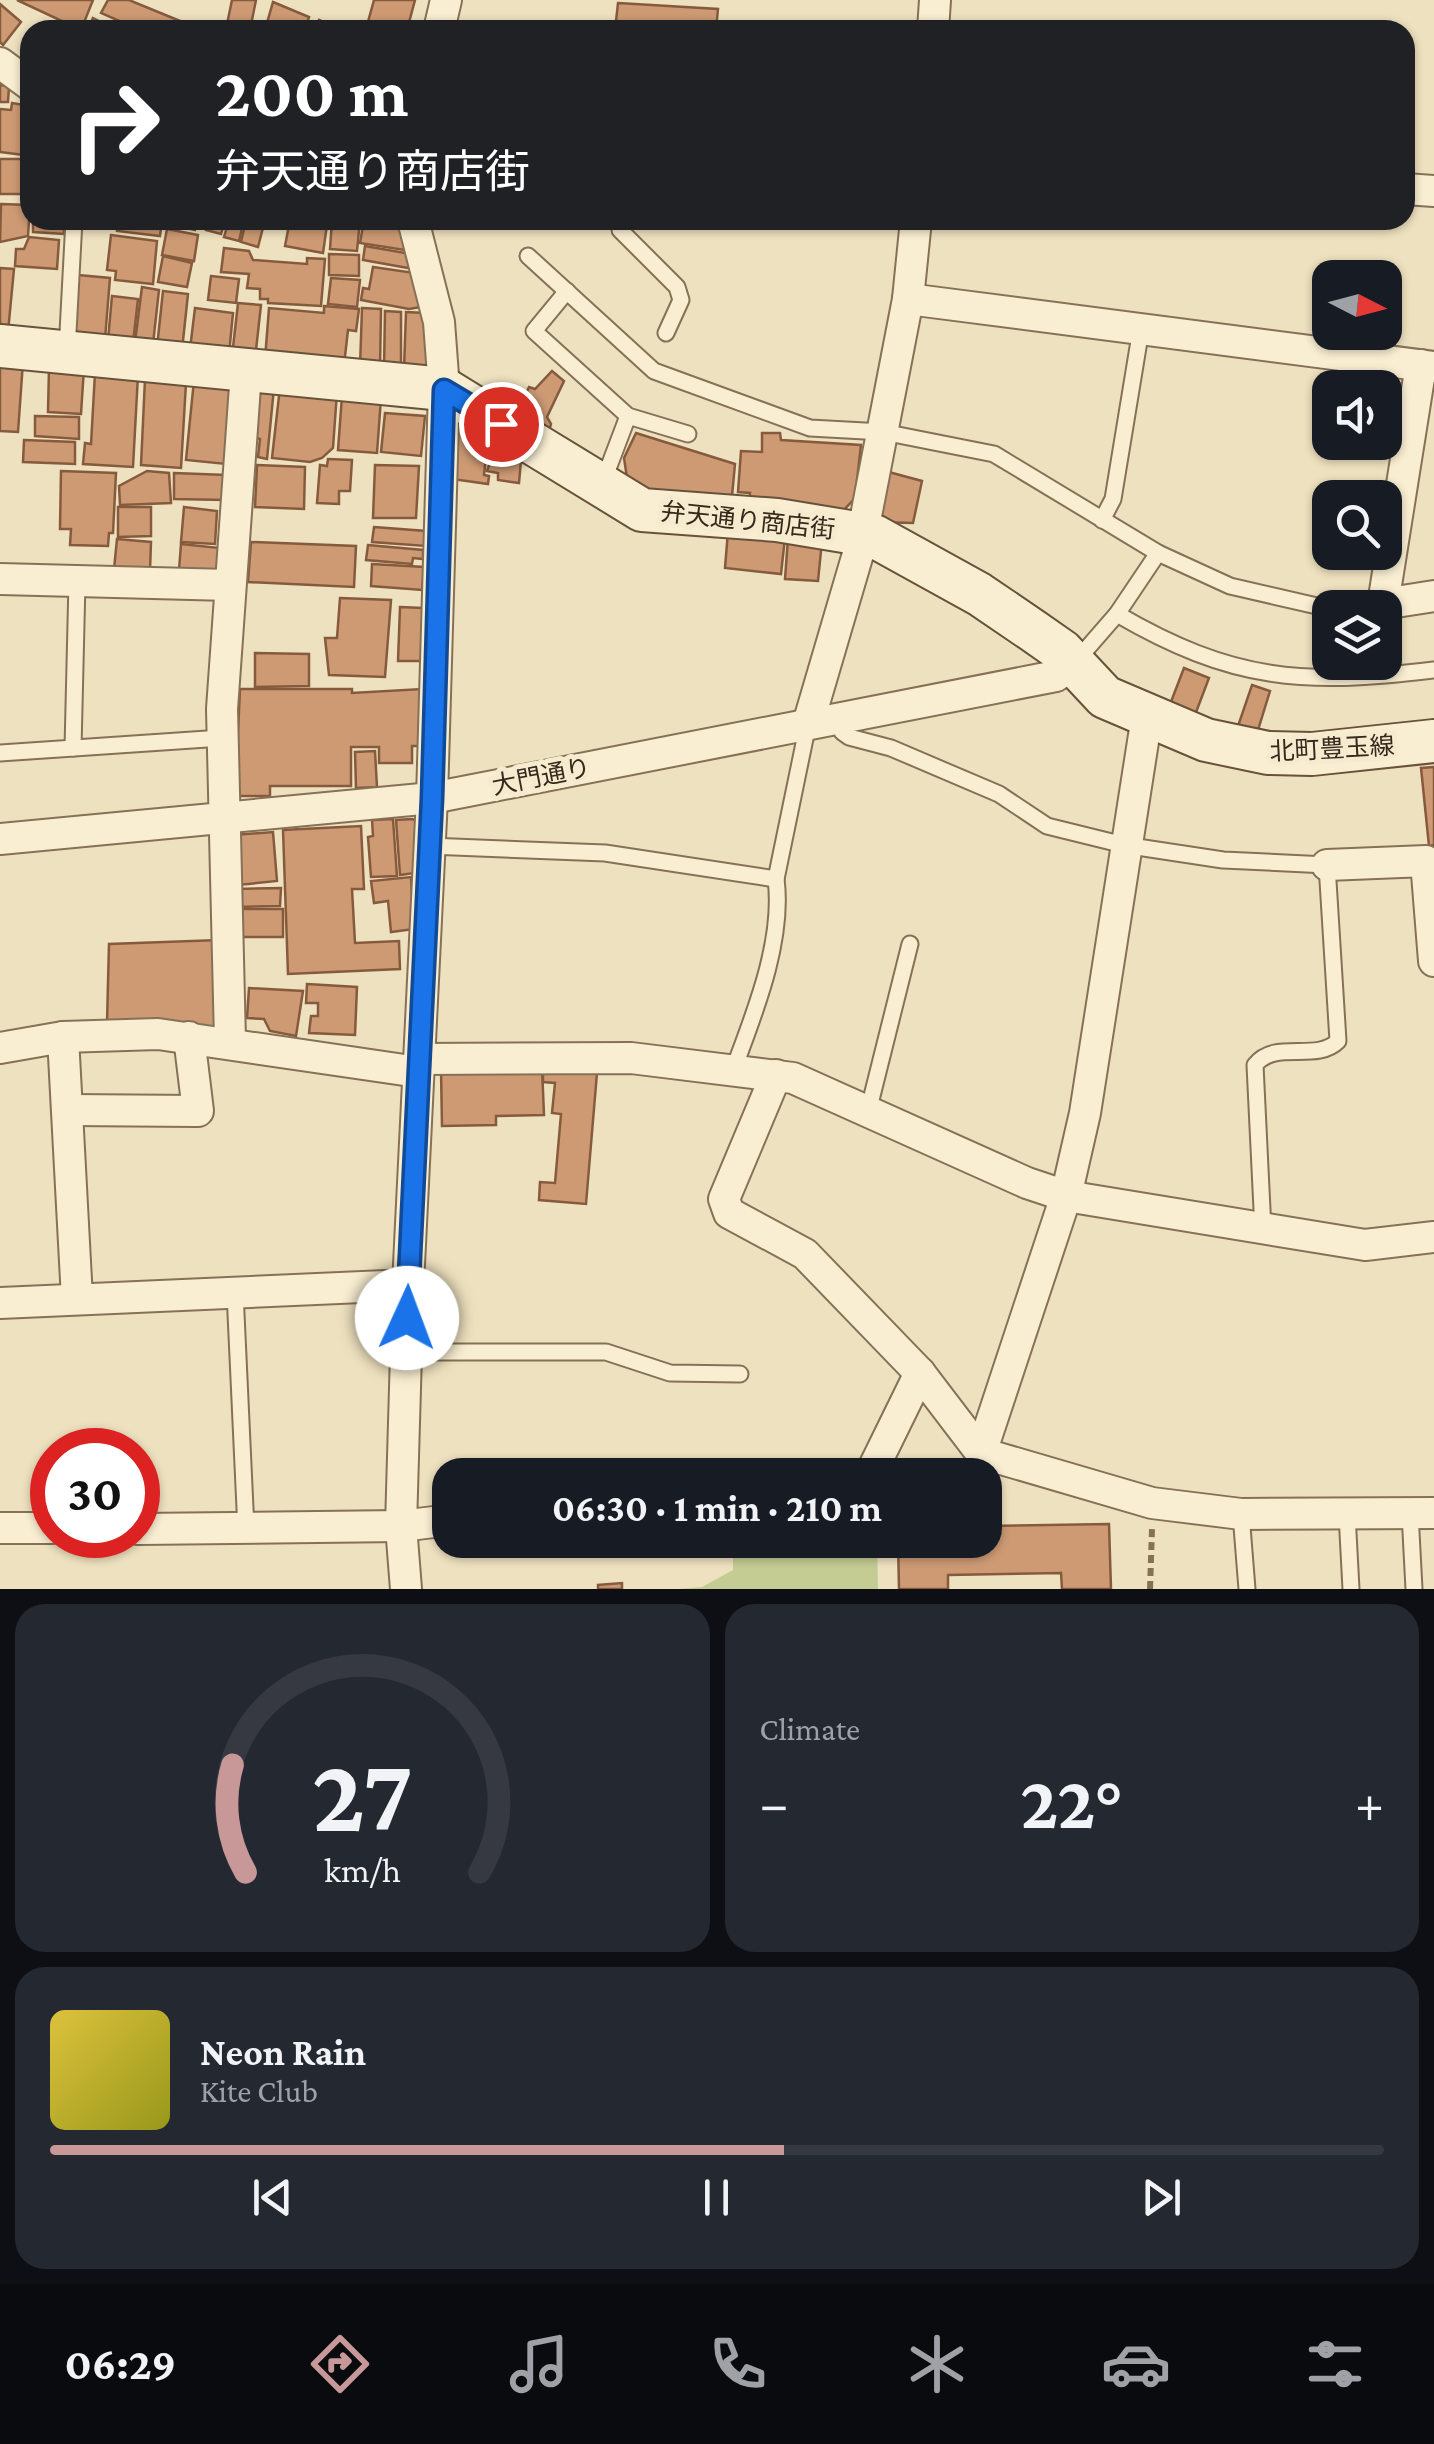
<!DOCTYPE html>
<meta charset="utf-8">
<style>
body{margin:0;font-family:"Crimson Pro","Noto Sans JP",serif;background:#242831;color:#f1f3f6;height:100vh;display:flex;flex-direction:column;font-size:38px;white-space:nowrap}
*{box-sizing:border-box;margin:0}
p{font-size:32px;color:#9ea1a6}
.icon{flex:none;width:55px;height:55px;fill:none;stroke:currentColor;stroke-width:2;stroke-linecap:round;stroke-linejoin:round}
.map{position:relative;height:1589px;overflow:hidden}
.sheet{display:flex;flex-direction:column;gap:15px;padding:15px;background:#0d0f14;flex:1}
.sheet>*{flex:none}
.banner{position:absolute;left:20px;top:20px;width:1395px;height:210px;border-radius:30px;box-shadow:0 2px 8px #0004;background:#202124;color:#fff;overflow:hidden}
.needle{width:65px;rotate:96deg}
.buttons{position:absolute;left:1312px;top:260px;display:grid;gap:20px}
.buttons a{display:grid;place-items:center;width:90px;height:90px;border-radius:20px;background:#171b24;box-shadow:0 2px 8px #0004;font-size:50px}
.speed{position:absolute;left:30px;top:1428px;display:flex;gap:20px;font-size:50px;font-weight:700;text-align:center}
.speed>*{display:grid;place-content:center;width:130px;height:130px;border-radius:50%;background:#171b24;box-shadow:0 2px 8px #0004;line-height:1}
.speed .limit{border:15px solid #d22;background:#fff;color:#111}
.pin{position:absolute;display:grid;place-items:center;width:85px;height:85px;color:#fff;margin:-42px;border:5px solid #fff;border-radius:50%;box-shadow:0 2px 10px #0007}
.me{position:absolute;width:110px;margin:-55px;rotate:2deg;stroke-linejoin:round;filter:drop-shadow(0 0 8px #0008)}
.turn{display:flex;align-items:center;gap:35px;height:210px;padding:0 30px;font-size:45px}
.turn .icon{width:130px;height:130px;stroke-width:2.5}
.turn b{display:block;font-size:70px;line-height:85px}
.big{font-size:75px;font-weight:700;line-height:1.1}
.sheet .widget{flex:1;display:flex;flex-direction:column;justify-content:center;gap:15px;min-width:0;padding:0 35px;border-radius:30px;background:#242831}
.sheet .dial{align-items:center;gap:0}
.dial svg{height:260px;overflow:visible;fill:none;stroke:#363941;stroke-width:7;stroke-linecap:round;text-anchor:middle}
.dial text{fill:#f1f3f6;stroke:none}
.song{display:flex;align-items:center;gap:30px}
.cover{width:120px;height:120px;border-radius:15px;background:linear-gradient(135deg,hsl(50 70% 55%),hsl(60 70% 35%))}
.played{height:10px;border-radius:5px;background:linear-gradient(90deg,#c89899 55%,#363941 55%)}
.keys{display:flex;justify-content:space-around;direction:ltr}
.heat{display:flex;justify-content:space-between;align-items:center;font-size:55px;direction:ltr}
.sheet .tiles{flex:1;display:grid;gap:15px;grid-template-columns:1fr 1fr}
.widget:last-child{grid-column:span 2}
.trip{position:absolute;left:432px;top:1458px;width:570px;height:100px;border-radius:30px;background:#171b24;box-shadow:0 2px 8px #0004;font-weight:700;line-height:100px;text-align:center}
.dock{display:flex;height:160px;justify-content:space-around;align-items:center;background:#090b0e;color:#9ea1a6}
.dock .icon{width:70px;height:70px}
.dock .current{color:#c89899}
.dock b{font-size:45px;color:#f1f3f6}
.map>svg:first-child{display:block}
</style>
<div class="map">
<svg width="1434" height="1589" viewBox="0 0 1434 1589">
<rect width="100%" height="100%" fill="#eee1bf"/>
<polygon fill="#c4cc93" points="877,1540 878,1589 679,1589 702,1587 733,1570 733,1543"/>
<g fill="#cd9a74" stroke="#865b3d" stroke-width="2.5">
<polygon points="17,0 93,0 81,30"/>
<polygon points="108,0 129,0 202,30 123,30 124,23 101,13"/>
<polygon points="232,0 256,0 250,30 226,29"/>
<polygon points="374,0 415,0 407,30 366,29"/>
<polygon points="273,2 309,17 305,30 265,30"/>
<polygon points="618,3 718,9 716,30 615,30"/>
<polygon points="0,4 21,22 3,45 0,42"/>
<polygon points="93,18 115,29 114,30 87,30"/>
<polygon points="319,20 341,30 314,30"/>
<polygon points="0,85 9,86 8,102 0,102"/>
<polygon points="12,103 24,105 23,111 30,112 30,146 25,145 24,155 0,152 0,109 11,110"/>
<rect x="0" y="159" width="23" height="35"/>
<polygon points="25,159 30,159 30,197 26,196"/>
<polygon points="1,204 30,205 28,236 0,242"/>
<polygon points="33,220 64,220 64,234 33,232"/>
<polygon points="162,220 160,236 117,231 117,225 81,221"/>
<polygon points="173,220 198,220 195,230 172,225"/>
<polygon points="206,220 225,220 221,234 206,230"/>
<polygon points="229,220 244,220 239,241 224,237"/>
<polygon points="246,220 265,220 258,247 241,242"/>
<polygon points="290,220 327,225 323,253 285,246"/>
<polygon points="332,220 360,220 357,251 330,249"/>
<polygon points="364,220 403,227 411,251 360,243"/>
<polygon points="167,229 198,235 194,261 162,255"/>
<polygon points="111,235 157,241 153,284 115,280 116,271 107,270"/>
<polygon points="29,237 59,240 57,269 15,266 16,249 24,249"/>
<polygon points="365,246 411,254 408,268 363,260"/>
<polygon points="224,248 249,251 253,260 307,264 307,258 325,259 321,306 268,303 268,299 260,299 260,289 247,288 249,274 221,272"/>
<polygon points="329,254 359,255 359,276 329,275"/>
<polygon points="163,256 192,263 187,287 158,282"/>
<polygon points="373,267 415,273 421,307 409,309 361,300 363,288 369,289"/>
<polygon points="0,268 14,269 8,332 0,332"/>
<polygon points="78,275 110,278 105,339 73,336"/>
<polygon points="211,276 239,279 236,303 208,300"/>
<polygon points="331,278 360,280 357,307 328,304"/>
<polygon points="142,287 159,290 153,344 135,342"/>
<polygon points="163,291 188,294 182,350 157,347"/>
<polygon points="112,296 138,299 133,343 108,340"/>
<polygon points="238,303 261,305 255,359 232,356"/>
<polygon points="324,306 359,309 356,331 348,330 344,365 265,359 269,308 324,313"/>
<polygon points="195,308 233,313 229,354 190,349"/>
<polygon points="362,308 381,309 380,367 360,367"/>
<polygon points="385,311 401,312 401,369 384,369"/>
<polygon points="406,312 425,313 428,369 404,369"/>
<polygon points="0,360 23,362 18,432 0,431"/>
<polygon points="49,367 84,368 81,414 48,412"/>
<polygon points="552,371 564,381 547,417 551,424 549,431 517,413 529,387 535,389"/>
<polygon points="95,373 138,375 133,467 83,464 85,443 91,444"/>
<polygon points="145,379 186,383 181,468 141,465"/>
<polygon points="194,380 233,384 226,464 186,460"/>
<polygon points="280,387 337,392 333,448 322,458 310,462 272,458"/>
<polygon points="274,388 267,459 258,457 260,439 253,437 257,392"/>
<polygon points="342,396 381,398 377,453 338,450"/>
<polygon points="385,413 425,416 421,456 381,452"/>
<polygon points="35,416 79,417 79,439 35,436"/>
<polygon points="458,421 488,440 484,475 489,476 488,484 452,479"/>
<polygon points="636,433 735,464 732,496 647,493 627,478 624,458"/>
<polygon points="762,433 780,433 781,440 861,445 855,498 843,511 749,501 750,493 738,492 741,451 762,452"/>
<polygon points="24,440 75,442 75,464 23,462"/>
<polygon points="497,441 521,460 519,483 498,480 498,473 487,471"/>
<polygon points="328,459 352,460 350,491 339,491 339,504 317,503 320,465 327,466"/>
<polygon points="257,465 305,467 304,509 255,507"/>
<polygon points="375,465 419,466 416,518 373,518"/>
<polygon points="61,471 116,473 113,533 109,533 108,546 70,545 71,529 60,529"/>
<polygon points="147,471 169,473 171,503 120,505 119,486"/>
<polygon points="885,471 922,481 913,523 874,522"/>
<polygon points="174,473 226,475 225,500 174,499"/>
<polygon points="118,507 151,507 151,536 118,537"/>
<polygon points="184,507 217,511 215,544 181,542"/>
<polygon points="374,527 426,531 426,546 372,542"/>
<polygon points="728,531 785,538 781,574 725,568"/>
<polygon points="788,538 822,541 818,581 785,579"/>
<polygon points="117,539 151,542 150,571 114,569"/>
<polygon points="251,542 356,546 354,587 248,582"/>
<polygon points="181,544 220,548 218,573 179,570"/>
<polygon points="368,545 423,550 423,559 413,558 412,564 366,560"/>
<polygon points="372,564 424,567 422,590 371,586"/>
<polygon points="340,598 391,600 385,677 329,675 325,638 337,638"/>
<polygon points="400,607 423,608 421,661 398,661"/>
<polygon points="255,653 309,654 309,686 255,687"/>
<polygon points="1184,668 1209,678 1195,715 1169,707"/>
<polygon points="1252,685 1270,691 1258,730 1238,726"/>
<polygon points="240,689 352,689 352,693 422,689 421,746 412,746 412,763 379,763 379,747 351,747 351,786 270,786 270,796 235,796"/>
<polygon points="375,751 377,787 356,788 355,752"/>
<polygon points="1434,767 1434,845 1429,846 1421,768"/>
<polygon points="393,819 397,876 371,877 368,837 373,836 372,820"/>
<polygon points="412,819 417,821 415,873 400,875 396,820"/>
<polygon points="361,826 364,889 352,889 355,943 399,941 400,969 288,974 283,830"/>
<polygon points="273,832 277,881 238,885 234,835"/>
<polygon points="411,877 414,929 391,932 388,901 374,903 371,881"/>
<polygon points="281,888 280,906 237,907 237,889"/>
<rect x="240" y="909" width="43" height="28"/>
<polygon points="219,940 220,1031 107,1023 109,944"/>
<polygon points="307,984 357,987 355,1035 309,1033 311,1016 318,1016 318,1003 306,1003"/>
<polygon points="249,988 303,991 296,1036 270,1031 264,1019 247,1018"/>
<polygon points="542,1067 544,1115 496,1116 496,1125 442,1126 441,1070"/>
<polygon points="543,1068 597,1073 586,1204 539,1200 540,1182 555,1183 561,1114 552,1113 555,1083 543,1082"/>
<polygon points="1109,1524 1111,1589 1062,1589 1061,1573 948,1575 948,1589 899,1589 898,1540 985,1540 985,1526"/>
<polygon points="622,1583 622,1589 598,1589 598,1585"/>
</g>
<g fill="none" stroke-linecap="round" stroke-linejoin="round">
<defs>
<g id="service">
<polyline points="620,220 620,230 677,287 681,300 666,333"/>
<polyline points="528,256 654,371 810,428 883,432 994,454 1158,553"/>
<polyline points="567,291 534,331 628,416 688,434"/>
<polyline points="67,351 74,220"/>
<polyline points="603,482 628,416"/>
<polyline points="1102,520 1113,499 1141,329"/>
<path d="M1117 614C1232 681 1304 686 1434 670"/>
<polyline points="1077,660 1117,614 1158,553 1230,586 1330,609"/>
<path d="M839 718 842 732 849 737 891 748 999 794 1047 826 1124 845 1223 860 1327 865 1338 1041C1316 1063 1275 1039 1255 1065L1263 1230"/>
<polyline points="73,748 77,582"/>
<polyline points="0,753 222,738"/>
<polyline points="429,846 605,853 776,879 808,724"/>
<path d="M734 1068C755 1012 784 940 776 879"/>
<polyline points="868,1112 910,944"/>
<polyline points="235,1292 246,1530"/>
<polyline points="406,1352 606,1352 670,1373 740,1374"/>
<polyline points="1410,1513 1414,1589"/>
<polyline points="1241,1514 1247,1589"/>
<polyline points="1347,1514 1351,1589"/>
</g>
<g id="minor">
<polyline points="439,30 446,0"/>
<polyline points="933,30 935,0"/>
<polyline points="0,63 30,85"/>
<polyline points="1405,189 1434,191"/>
<polyline points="908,299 1434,367"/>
<polyline points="1421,365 1383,604 1434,596"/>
<polyline points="0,579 229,585"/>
<polyline points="808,724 860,547 908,299 916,220"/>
<polyline points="0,839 432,798 1056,676 1072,664"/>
<polyline points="1327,865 1426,861 1434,961"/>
<polyline points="63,1037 77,1299"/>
<polyline points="230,1041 222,709 246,372"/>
<polyline points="0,1048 63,1037 158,1034 418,1072"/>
<polyline points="419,1059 631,1058 793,1078 1027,1183 1066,1196 1365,1245 1434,1237"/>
<polyline points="776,1075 724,1199 729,1213 805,1254 920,1373 981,1453 1152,1503 1241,1514 1434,1513"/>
<polyline points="68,1110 198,1111 189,1037"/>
<polyline points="0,1303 408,1285"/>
<polyline points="981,1453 1066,1196 1085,1113 1147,716"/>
<polyline points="870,1475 920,1373"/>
<polyline points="0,1528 52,1528"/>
<polyline points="138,1529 401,1526 450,1520"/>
<polyline points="406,1589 401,1526 408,1285 432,798 444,389 439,322 413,220"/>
</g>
<polyline id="secondary" points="0,346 444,389 642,510 777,520 874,536 979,594 1032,630 1062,651 1105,697 1206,740 1268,753 1312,754 1434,741"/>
</defs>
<use href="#service" stroke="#867157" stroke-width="19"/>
<use href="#minor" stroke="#867157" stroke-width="34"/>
<use href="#secondary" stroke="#68523a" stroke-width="46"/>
<polyline stroke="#867157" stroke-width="6" stroke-dasharray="8 5" stroke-linecap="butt" points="1150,1589 1152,1529"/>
<use href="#service" stroke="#f9eed2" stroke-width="15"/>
<use href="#minor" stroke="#f9eed2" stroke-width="30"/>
<use href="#secondary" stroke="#f9eed2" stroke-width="42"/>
</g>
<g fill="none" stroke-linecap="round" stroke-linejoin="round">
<defs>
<polyline id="route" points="407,1318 432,798 444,390 501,424"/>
</defs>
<use href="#route" stroke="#114b97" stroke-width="25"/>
<use href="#route" stroke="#1a73e8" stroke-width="18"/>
</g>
<g text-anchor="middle" stroke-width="10" stroke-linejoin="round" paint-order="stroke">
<g font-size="25" fill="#36291c" stroke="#f5ebce">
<text transform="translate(748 520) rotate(6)" y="9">弁天通り商店街</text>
<text transform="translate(1332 748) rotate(-3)" y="9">北町豊玉線</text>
<text transform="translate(541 776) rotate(-11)" y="9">大門通り</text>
</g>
</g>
</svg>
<div class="buttons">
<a><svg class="needle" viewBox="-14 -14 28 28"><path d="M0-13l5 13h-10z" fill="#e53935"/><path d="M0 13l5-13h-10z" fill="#9ea1a6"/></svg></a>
<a><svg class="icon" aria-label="sound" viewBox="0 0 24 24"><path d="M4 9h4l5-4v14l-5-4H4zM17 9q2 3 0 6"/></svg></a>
<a><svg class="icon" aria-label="search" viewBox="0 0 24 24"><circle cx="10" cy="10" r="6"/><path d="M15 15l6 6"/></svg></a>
<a><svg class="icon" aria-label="layers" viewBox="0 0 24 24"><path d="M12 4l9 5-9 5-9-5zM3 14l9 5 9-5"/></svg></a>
</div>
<div class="speed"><div class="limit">30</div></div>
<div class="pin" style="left:501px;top:424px;background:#d93025"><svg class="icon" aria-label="arrive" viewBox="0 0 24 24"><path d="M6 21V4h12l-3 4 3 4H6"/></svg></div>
<svg class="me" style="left:407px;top:1318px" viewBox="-20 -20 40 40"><circle r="19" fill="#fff"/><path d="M0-13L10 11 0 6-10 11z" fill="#1a73e8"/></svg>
<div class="trip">06:30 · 1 min · 210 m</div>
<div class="banner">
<div class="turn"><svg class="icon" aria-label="right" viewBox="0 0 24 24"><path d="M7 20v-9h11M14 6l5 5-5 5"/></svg><div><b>200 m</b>弁天通り商店街</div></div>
</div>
</div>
<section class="sheet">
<div class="tiles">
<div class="widget dial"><svg viewBox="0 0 100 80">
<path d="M14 69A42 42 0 1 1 86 69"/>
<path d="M14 69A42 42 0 0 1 10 36" stroke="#c89899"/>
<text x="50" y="56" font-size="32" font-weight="700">27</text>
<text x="50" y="72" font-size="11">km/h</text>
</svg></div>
<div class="widget"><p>Climate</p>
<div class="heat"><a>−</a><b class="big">22°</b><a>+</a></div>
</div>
<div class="widget">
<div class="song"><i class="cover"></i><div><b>Neon Rain</b><p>Kite Club</p></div></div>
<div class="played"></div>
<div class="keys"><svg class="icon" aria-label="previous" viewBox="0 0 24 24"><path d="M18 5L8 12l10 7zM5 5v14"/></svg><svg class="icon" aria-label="pause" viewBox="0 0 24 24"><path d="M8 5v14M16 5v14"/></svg><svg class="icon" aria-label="next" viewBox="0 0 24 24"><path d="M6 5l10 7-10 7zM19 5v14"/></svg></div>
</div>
</div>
</section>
<nav class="dock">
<b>06:29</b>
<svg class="icon current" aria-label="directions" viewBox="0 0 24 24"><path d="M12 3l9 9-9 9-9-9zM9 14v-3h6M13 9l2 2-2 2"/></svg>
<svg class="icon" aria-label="music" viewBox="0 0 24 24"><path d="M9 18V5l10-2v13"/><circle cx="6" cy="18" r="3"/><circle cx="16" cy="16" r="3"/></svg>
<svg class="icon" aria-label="phone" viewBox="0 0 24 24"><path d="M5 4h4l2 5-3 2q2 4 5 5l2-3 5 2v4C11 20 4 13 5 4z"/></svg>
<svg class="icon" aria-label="climate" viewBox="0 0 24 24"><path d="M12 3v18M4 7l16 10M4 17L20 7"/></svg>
<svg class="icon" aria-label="car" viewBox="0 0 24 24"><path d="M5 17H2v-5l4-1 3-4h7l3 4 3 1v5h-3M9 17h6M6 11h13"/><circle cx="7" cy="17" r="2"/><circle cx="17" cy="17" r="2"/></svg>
<svg class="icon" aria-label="filters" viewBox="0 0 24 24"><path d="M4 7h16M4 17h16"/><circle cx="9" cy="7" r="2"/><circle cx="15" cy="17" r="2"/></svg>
</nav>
